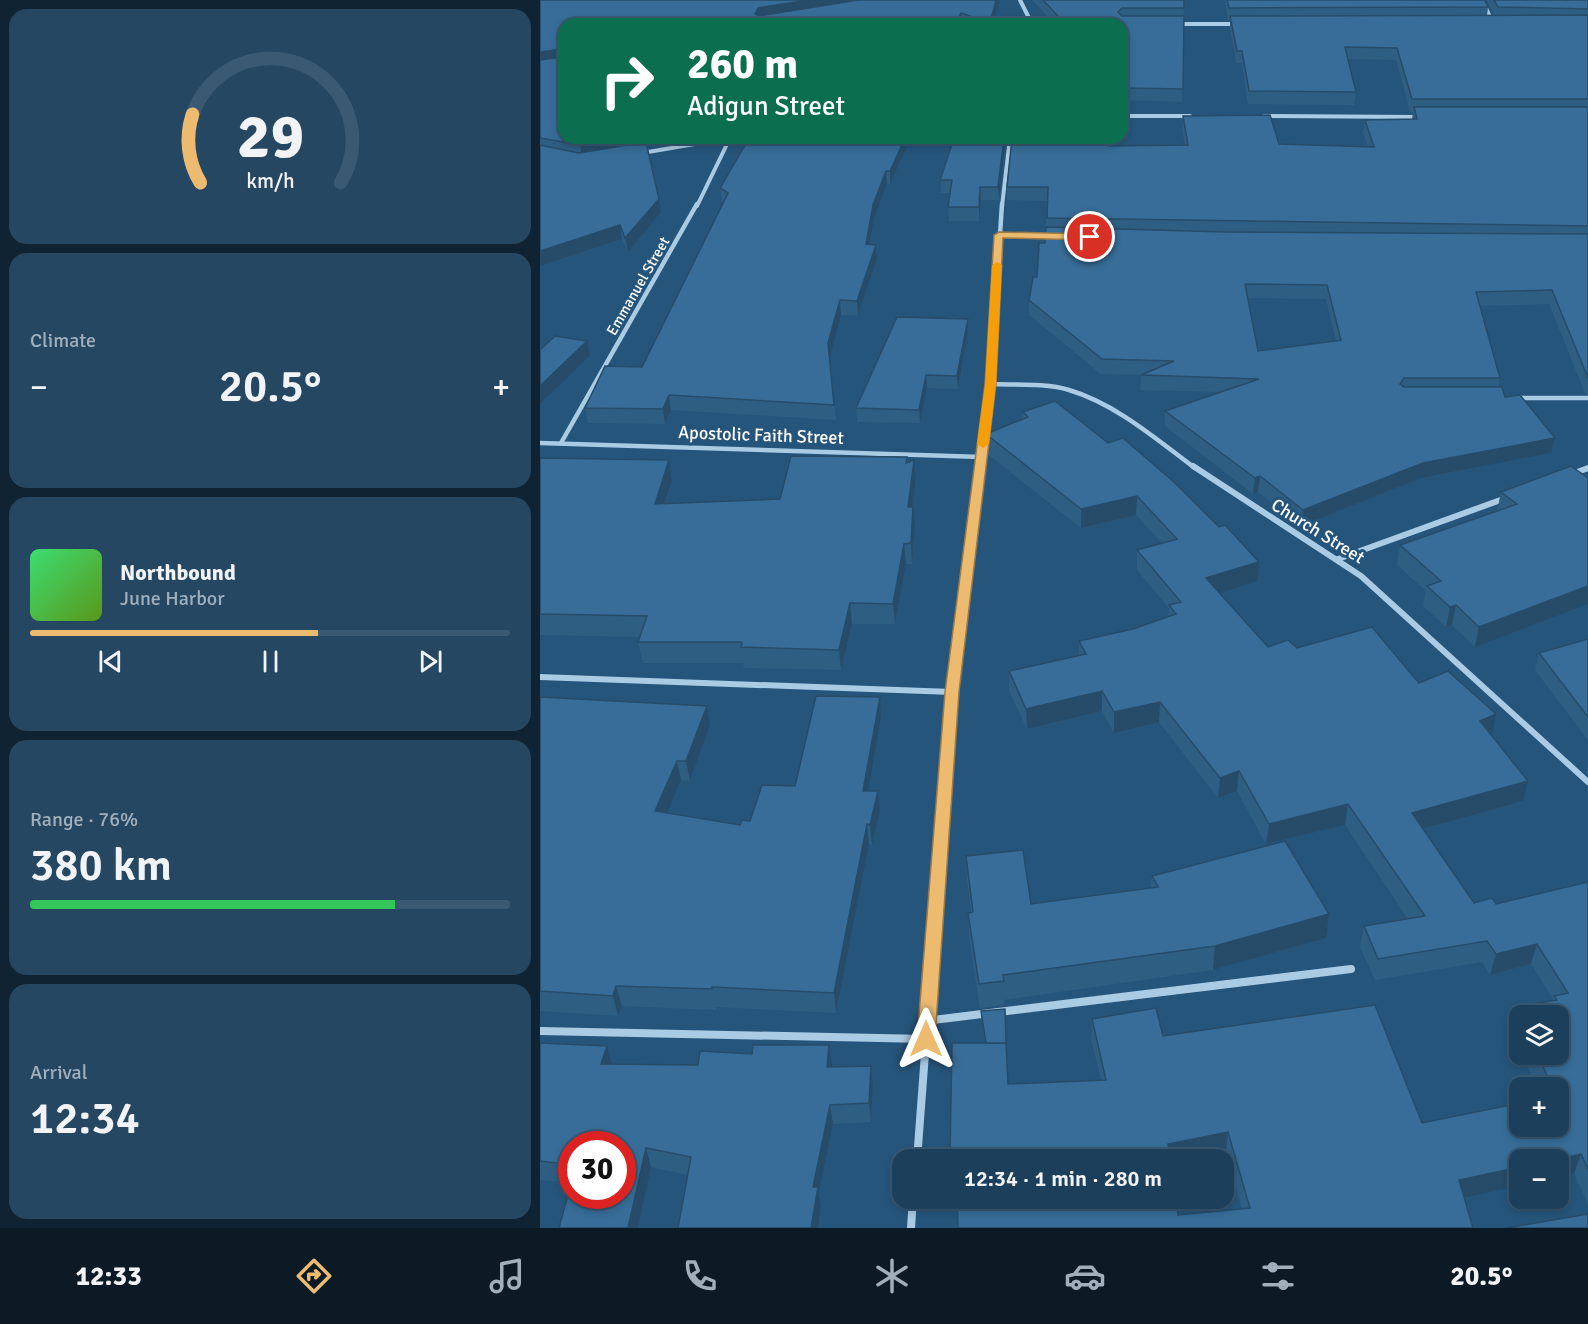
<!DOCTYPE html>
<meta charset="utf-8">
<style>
body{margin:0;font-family:Signika,sans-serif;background:#254762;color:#f1f3f6;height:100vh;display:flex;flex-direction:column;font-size:22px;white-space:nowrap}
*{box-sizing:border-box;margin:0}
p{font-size:20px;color:#a0afbb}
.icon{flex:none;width:33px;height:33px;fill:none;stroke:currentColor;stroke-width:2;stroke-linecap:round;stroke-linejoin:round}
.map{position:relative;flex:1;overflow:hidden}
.sheet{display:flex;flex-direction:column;gap:9px;padding:9px;background:#0f2333;width:540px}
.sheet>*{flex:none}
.hud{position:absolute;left:18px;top:18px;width:570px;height:126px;border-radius:18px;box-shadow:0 3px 9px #0003,0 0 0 2px #3a5972;background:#0b6e4f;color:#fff;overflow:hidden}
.fabs{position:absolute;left:969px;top:1005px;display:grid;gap:12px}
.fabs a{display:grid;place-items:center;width:60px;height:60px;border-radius:12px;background:#1c405c;box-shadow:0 3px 9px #0003,0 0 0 2px #3a5972;font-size:30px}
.speed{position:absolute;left:18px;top:1131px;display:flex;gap:12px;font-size:30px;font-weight:700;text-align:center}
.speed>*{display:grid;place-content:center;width:78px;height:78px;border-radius:50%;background:#1c405c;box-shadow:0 3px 9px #0003,0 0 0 2px #3a5972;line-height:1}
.speed .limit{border:9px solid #d22;background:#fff;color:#111}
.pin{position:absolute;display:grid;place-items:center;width:51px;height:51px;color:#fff;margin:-26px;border:3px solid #fff;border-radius:50%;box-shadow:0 2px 6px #0007}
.me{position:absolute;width:66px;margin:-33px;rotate:0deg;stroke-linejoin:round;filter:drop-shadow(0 0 4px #0008)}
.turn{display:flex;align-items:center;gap:21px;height:126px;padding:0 30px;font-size:27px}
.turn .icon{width:78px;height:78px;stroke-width:2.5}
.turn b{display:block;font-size:42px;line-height:51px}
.big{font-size:45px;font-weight:600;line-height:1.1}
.sheet .tile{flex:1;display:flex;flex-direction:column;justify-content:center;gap:9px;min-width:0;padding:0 21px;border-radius:18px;background:#254762}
.sheet .dial{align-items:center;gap:0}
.dial svg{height:156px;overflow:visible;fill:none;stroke:#3a5972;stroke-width:7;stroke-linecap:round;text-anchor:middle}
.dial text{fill:#f1f3f6;stroke:none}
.song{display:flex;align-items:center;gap:18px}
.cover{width:72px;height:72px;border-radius:9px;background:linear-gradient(135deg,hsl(140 70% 55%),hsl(90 70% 35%))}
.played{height:6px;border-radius:3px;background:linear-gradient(90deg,#edbb70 60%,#3a5972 60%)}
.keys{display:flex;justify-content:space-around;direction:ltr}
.heat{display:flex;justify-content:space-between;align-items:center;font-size:33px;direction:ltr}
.charge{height:9px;border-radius:4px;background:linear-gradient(90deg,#34c759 76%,#3a5972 0)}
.trip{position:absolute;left:352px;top:1149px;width:342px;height:60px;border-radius:18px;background:#1c405c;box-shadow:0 3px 9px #0003,0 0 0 2px #3a5972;font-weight:600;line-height:60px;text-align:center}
.tab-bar{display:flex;height:96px;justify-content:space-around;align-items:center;background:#0b1a25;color:#a0afbb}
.tab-bar .icon{width:42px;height:42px}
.tab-bar .current{color:#edbb70}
.tab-bar b{font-size:27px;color:#f1f3f6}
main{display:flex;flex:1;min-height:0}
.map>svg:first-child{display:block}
</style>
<main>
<section class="sheet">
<div class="tile dial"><svg viewBox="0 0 100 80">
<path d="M14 69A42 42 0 1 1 86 69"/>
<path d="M14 69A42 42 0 0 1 10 34" stroke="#edbb70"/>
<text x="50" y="56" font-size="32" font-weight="700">29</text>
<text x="50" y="72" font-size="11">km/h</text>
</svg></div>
<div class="tile"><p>Climate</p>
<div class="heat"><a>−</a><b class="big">20.5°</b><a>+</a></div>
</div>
<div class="tile">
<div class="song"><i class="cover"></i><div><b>Northbound</b><p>June Harbor</p></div></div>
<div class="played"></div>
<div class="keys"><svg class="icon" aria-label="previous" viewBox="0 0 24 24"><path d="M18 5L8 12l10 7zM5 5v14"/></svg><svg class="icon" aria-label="pause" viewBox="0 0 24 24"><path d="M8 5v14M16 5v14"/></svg><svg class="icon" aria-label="next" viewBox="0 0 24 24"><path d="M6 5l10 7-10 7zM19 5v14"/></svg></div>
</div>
<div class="tile"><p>Range · 76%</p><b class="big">380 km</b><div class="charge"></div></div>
<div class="tile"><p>Arrival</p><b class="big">12:34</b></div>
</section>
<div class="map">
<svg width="1048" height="1228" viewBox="0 0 1048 1228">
<rect width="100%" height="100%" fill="#26557b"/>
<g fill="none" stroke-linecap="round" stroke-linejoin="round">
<g stroke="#aacbe4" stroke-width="4">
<polyline points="480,0 492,24"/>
<polyline points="942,0 953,23"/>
<polyline points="637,24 695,24"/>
<polyline points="582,116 650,116"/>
<polyline points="724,116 878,117"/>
<polyline points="102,153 190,138"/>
<polyline points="157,206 190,138"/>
<polyline points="462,206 470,138"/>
</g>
<g stroke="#aacbe4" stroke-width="4.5">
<polyline points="458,235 512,236"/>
<path d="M450 384C473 385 507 383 529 390 576 404 616 439 655 468"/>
<polyline points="974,398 1048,398"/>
<polyline points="0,443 442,457"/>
<polyline points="21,443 157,204"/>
<polyline points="440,468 450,384 462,204"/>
</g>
<g stroke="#aacbe4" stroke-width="6">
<polyline points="653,466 821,576 1048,782"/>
<polyline points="1032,474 1048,468"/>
<polyline points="798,559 966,498"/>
<polyline points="0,677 412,692"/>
<polyline points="404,802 412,692 440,466"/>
</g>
<g stroke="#aacbe4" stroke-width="8">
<polyline points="385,1021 811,969"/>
<polyline points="0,1031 386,1039"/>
<polyline points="377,1160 404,801"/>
<polyline points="371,1228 373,1198"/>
</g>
</g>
<g fill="#2f5e83" fill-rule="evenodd">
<polygon points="0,0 466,0 460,0 453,24 24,24 24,138 125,138 106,143 121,212 88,252 82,239 0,266"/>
<polygon points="492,0 644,0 642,102 583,100 583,105 582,105 582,24 515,24"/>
<path d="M685 0H945L948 7 947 16H954L947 0H1048V395L1045 393 1009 304 940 306 960 378 958 387 965 397 1015 438 1011 453 881 478 761 526 718 492 713 494 625 426V411L679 392 600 390 601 375 561 374 489 315V300L497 277 505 243 507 201 467 200V187L569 146 645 145 642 129 643 116 739 144 828 147 823 132 825 120 872 119 873 112H870L856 60 808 59 816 92 814 105 708 104 702 63H696L690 28V20H688ZM707 298 786 299 796 341 718 351Z"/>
<polygon points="209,138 371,138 350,184 347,184 334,219 330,245 336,245 337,259 318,315 301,315 290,357 296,420 131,410 125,424 48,423 45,408 102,367 183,202 182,202 180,188"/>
<polygon points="466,138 459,200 441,200 439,221 409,221 408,207 410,193 401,193 400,180"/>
<polygon points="428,319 428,332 418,389 387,388 380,423 317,422 316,408"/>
<polygon points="483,412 718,581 679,593 728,647 757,648 879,683 952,734 951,734 983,801 883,829 934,903 956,904 1048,882 1048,1204 1034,1174 1018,1178 1018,1160 980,1160 980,1186 924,1198 638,1215 702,1209 686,1152 649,1160 410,1160 410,1155 445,1043 441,1011 468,1084 561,1080 551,1039 552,1019 623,1036 882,1123 1018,1126 1018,1088 997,1088 982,1054 1018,1054 980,1016 980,1049 970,1028 975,1007 1012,1001 1013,999 991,964 950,975 942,962 835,980 820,947 824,926 868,919 805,825 726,844 697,791 678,798 619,722 574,733 562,711 487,729 469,691 469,671 539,655 539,641 593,629 628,617 629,608 597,570 597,550 622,543 596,515 541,528 446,453 446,434 483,419"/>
<polygon points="367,457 367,462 376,479 372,507 375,527 372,564 366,564 355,624 312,624 301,670 204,668 203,663 103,663 98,642 100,637 0,635 0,458 129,460 132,480 125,504 240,499"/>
<polygon points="1031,466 935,647 912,625 906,627 883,606 886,591 857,565 860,545 957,511 961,492"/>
<polygon points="1048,639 1048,740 995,670 999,653"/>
<polygon points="0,697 170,725 150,781 141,780 127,813 200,825 210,821 255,786 340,697 341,717 328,791 338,791 340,811 332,845 329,844 296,1013 176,1007 176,1010 82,1006 78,1016 0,1011"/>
<polygon points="426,856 491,904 611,888 612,876 786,938 673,970 464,1000 464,1005 440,1008 429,937 428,913 431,912 427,880"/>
<path d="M0 1043 67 1046 71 1064 158 1065 160 1051 212 1054 213 1045H289L292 1067 331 1066 333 1085 331 1122 293 1124 279 1192 281 1207 278 1228H138L148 1175 111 1167 98 1228H19L31 1183 0 1180ZM32 1144H82V1196H32Z"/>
</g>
<g fill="#264c6a">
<polygon points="268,0 338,0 217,24 215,14 218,8"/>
<polygon points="456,0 466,0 460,0 453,24 450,24"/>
<polygon points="421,13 422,24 416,24"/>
<polygon points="22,49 24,61 0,65 0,52"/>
<polygon points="82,138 125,138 42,158 40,145"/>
<polygon points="365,138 371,138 350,184 350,171"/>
<polygon points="464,138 466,138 459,200 458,187"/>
<polygon points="346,171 347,184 334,219 327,258 326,244 333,205"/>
<polygon points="440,187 441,200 439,221 439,207"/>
<polygon points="119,199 121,212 88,252 85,238"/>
<polygon points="80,225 82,239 0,266 0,251"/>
<polygon points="336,245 337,259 318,315 317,301"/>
<polygon points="300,300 301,315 290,357 288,343"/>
<polygon points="428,319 428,332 418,389 417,376"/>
<polygon points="47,341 50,355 0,404 0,386"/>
<polygon points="386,375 387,388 380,423 379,410"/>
<polygon points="129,395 131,410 125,424 123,409"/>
<polygon points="1015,438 1011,453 881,478 761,526 763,510 883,463"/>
<polygon points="129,460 132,480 118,524 115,504"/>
<polygon points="374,460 376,479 370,527 368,507"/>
<polygon points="720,476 718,492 713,494 715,478"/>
<polygon points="597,496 596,515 541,528 541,509"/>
<polygon points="373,507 375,527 372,564 371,543"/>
<polygon points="364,544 366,564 355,624 353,604"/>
<polygon points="719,562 718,581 665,598 666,578"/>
<polygon points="1048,586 1048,604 935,647 939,627"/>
<polygon points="310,603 312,624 301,670 299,650"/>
<polygon points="916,605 912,625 906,627 910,607"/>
<polygon points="562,691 562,711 487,729 486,709"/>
<polygon points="340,697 341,717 325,810 323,791"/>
<polygon points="620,702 619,722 574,733 574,712"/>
<polygon points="167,706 170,725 150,781 146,761"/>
<polygon points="956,714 952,734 936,741 940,721"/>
<polygon points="137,761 141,780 120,830 115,811"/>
<polygon points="699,771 697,791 678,798 680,778"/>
<polygon points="988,781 983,801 868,833 872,813"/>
<polygon points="338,791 340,811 332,845 330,825"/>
<polygon points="808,804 805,825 726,844 729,824"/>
<polygon points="327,824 329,844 296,1013 294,993"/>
<polygon points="789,914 786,938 673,970 675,946"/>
<polygon points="997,944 991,964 950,975 956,954"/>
<polygon points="76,986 82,1006 78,1016 73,996"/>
<polygon points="289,1045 292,1065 290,1087 287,1067"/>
<polygon points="67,1046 72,1066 61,1064"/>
<polygon points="331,1066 333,1085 331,1122 329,1103"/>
<polygon points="290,1105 293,1124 279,1192 281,1207 278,1228 271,1228 273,1187"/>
<polygon points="688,1132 686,1152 649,1160 627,1160 628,1144"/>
<polygon points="106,1148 111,1167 98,1228 88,1228"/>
<polygon points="1041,1154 1034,1174 1018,1178 1018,1160 1015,1160"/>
<polygon points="980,1167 980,1186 914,1200 919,1180"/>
</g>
<g fill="#376d98" stroke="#264c6a" stroke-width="1.5" fill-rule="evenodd">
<polygon points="0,0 268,0 218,8 215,14 219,16 318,0 456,0 450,23 421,13 416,24 24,24 24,51 22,49 0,52"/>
<polygon points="503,0 644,0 644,8 582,8 578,12 582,16 644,16 643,89 584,88 583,92 582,92 582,24 517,24 518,16"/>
<polygon points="687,0 945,0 948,7 689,8"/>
<polygon points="954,0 1048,0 1048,9 958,7"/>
<polygon points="1048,15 1048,99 872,99 857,48 805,47 816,92 709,91 702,51 697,51 690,16"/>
<polygon points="24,55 24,138 82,138 40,145 0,138 0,60 23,57"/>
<polygon points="874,107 1048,107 1048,226 507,218 508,187 467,187 472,138 568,138 569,146 648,145 643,116 730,115 739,144 834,147 825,120 877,119"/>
<polygon points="209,138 365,138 350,171 346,171 333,205 326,244 336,245 317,301 300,300 288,343 294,405 129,395 123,409 45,408 65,366 102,367 188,193 180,188"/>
<polygon points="414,138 464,138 458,187 440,187 439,207 408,207 412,180 400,180"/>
<polygon points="106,142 119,199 85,238 80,225 0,251 0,145 39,153"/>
<path d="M506 227 687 232 1048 234V378L1012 290 936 292 960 378H864L860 384 864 387H962L965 397 980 395 1015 438 883 463 763 510 720 476 715 478 625 411 719 379 601 375 634 361 562 359 489 300 493 277H497L499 243H505ZM705 284 787 285 801 340 718 351Z"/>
<polygon points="357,317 428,319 417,376 386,375 379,410 316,408"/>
<polygon points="15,336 47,341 0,386 0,350"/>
<polygon points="515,401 568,443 583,438 635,483 679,527 685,525 719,562 666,578 728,647 748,640 757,648 832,627 879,683 908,671 956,714 940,721 988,781 872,813 934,903 952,898 956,904 1048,882 1048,1169 1041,1154 1015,1160 980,1160 980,1167 919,1180 933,1228 418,1228 417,1198 636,1198 638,1215 710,1208 688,1132 628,1144 631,1160 416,1160 416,1155 410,1155 412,1043 466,1043 468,1084 566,1080 552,1019 616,1008 623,1036 835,1005 882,1123 980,1103 980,1126 1018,1126 1018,1088 1013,1088 997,1054 1018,1054 1018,1016 980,1016 980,1017 975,1007 1017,1000 1014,996 1028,993 997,944 956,954 947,941 838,959 824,926 885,916 808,804 729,824 699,771 680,778 620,702 574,712 562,691 486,709 469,671 546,654 539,641 593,629 636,614 629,605 641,602 597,550 637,539 597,496 541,509 446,434 488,417 483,412"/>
<polygon points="251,456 367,457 366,463 374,460 368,507 373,507 371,543 364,544 353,604 310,603 299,650 201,647 202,642 98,642 107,616 0,614 0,458 129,460 115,504 240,499"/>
<polygon points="1031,466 1048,478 1048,586 939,627 916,605 910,607 887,586 901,581 860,545 977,504 961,492"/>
<polygon points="1048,639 1048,717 999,653"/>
<polygon points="276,696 340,697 323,791 338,791 330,825 327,824 294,993 172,987 172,989 76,986 73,996 0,991 0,697 167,706 146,761 137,761 115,811 200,825 202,820 210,821 222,785 255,786"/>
<polygon points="745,841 789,914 675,946 463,975 464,981 439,984 428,913 433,912 426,856 483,850 491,904 618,887 612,876"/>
<polygon points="465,1009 466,1043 446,1043 441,1011"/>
<polygon points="0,1043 67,1046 61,1064 158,1065 160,1051 212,1054 213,1045 289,1045 287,1067 331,1066 329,1103 290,1105 273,1187 278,1187 271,1228 138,1228 151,1157 106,1148 88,1228 19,1228 32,1180 32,1196 82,1196 82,1144 32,1144 32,1165 0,1161"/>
<polygon points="1048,1214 1048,1228 966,1228"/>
</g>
<polygon fill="#edbb70" stroke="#9a7a49" stroke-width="1.5" points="459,232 550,234 555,237 550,240 463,238 456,384 419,692 395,1039 392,1044 386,1046 380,1044 377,1039 405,692 445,384 454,235"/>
<polygon fill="#f59e0b" points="457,262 462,265 456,384 449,444 443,448 437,444 445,384 452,265"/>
<g text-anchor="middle" stroke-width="6" stroke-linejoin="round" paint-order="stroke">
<g font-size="15" fill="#fff" stroke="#26557b">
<text transform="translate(98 286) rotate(-60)" y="5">Emmanuel Street</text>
</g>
<g font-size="18" fill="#fff" stroke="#26557b">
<text transform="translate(221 435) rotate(2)" y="6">Apostolic Faith Street</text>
<text transform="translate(778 531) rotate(32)" y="6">Church Street</text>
</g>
</g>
</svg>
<div class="fabs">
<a><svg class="icon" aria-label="layers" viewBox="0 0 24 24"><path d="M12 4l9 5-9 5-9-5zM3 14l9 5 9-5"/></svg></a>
<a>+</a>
<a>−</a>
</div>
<div class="speed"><div class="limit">30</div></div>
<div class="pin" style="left:550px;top:237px;background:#d93025"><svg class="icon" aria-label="arrive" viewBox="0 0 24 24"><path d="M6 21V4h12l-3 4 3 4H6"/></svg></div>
<svg class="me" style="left:386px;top:1039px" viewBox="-20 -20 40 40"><path d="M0-17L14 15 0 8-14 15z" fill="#edbb70" stroke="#fff" stroke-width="4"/></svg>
<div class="trip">12:34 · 1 min · 280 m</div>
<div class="hud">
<div class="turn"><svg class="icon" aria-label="right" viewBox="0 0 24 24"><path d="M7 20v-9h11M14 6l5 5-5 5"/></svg><div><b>260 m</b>Adigun Street</div></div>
</div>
</div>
</main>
<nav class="tab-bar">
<b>12:33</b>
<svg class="icon current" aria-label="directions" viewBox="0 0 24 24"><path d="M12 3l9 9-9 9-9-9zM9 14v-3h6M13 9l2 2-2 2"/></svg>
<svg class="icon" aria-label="music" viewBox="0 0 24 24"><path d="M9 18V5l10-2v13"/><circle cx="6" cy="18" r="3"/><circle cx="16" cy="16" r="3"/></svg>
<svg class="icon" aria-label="phone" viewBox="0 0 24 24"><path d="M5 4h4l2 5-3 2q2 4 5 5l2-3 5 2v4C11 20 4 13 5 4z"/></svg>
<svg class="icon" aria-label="climate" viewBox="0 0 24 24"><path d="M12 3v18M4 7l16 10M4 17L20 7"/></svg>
<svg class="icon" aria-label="car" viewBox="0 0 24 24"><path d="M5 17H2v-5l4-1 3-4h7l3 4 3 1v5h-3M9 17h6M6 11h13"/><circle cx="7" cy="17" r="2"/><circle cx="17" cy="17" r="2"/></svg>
<svg class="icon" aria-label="filters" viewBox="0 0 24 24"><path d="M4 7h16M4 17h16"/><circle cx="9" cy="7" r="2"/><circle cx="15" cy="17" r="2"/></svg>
<b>20.5°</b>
</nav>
